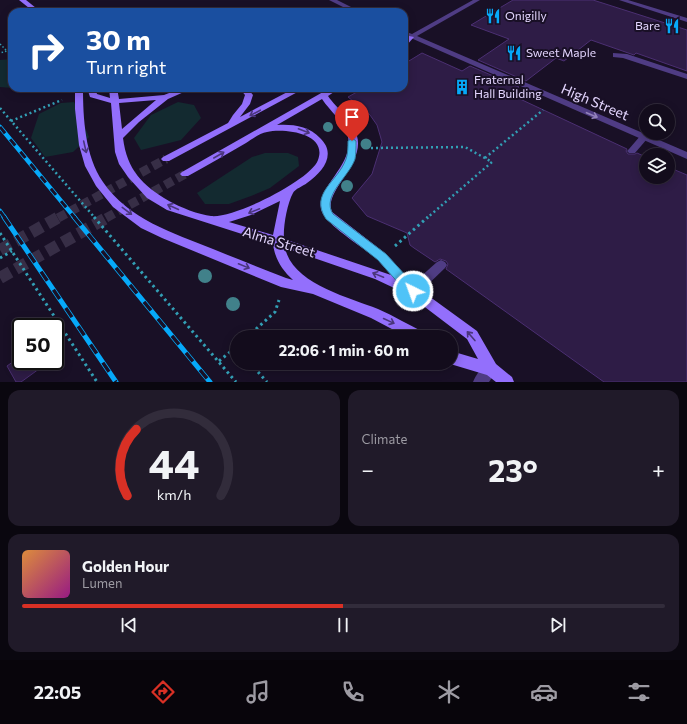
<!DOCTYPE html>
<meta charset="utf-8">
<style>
body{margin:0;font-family:Commissioner,sans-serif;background:#201a29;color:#f1f3f6;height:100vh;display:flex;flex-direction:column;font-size:15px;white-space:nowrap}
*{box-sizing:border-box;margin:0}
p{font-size:13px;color:#9d9ba3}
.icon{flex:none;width:22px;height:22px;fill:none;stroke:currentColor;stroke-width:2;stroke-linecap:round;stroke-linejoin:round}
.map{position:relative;height:382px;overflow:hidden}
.drawer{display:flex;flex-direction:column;gap:8px;padding:8px;background:#0a070f;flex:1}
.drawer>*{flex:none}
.top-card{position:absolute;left:8px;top:8px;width:400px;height:84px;border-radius:12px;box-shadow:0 2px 10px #0003,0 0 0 1px #322c3b;background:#1a4fa0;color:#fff;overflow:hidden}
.buttons{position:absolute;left:639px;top:104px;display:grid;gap:8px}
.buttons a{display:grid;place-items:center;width:36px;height:36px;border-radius:50%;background:#130c1c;box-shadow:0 2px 10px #0003,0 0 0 1px #322c3b;font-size:20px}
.speed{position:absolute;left:12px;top:318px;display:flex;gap:8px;font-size:20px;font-weight:700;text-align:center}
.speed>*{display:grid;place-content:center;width:52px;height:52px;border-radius:50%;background:#130c1c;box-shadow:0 2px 10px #0003,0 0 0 1px #322c3b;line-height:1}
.speed .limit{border:2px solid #111;border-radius:6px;background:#fff;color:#111}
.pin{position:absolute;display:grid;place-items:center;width:34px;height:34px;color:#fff;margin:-41px -17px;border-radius:50% 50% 50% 0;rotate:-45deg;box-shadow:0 0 4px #0007}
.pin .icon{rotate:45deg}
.me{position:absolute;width:44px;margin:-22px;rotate:318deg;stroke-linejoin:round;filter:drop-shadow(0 0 3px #0008)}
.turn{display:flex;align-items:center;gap:14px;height:84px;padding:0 12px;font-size:18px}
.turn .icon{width:52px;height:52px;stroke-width:2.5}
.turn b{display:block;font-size:28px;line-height:34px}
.big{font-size:30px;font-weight:700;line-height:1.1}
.drawer .tile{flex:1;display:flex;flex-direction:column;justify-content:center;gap:6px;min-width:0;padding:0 14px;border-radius:12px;background:#201a29}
.drawer .dial{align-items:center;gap:0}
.dial svg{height:104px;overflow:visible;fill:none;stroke:#322c3b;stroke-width:7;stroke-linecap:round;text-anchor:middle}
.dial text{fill:#f1f3f6;stroke:none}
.song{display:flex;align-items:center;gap:12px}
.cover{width:48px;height:48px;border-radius:6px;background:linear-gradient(135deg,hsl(30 70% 55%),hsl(310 70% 35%))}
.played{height:4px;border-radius:2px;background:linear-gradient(90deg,#d93025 50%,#322c3b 50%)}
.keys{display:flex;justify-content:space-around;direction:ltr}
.heat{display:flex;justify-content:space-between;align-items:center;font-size:22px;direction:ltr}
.drawer .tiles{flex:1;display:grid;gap:8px;grid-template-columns:1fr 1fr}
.tile:last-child{grid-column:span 2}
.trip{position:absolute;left:230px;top:330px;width:228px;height:40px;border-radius:20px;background:#130c1c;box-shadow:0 2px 10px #0003,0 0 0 1px #322c3b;font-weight:700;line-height:40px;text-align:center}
.dock{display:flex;height:64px;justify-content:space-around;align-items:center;background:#08050b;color:#9d9ba3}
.dock .icon{width:28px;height:28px}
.dock .on{color:#d93025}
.dock b{font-size:18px;color:#f1f3f6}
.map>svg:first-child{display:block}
</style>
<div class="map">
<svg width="687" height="382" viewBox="0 0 687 382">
<rect width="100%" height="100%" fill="#191026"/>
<g fill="#132a30">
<polygon points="12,59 12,88 45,88 13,88 0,87 0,60"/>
<polygon points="74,102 89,137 73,152 45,157 31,138 39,114 61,103"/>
<polygon points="178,102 194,105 201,118 181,140 141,150 134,138 151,115"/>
<polygon points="265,153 288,153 298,157 299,166 270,188 251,196 229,204 205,204 197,193 252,157"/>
</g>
<g fill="#2e1c46" stroke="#4b2f72">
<polygon points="513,0 593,0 687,30 687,71 636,53 634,55 591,40 564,61 556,58 526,81 478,60 509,39 471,25"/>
<polygon points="422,53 462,71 470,66 519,87 511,93 522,98 520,99 627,149 626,151 628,154 635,154 637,153 646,157 646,177 668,177 668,167 687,175 687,382 604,382 446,269 448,264 446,261 440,259 435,262 414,248 410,245 407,233 367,216 352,198 372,174 382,142 377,125 370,115 348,97 364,88 404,88 404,64"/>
<polygon points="21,356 21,361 50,361 21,382 16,382 7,366"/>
</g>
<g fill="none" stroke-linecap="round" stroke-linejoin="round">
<g stroke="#372e46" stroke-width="9" stroke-dasharray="9 4.5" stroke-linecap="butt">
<polyline points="58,218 166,159"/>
<polyline points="106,218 185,174"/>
</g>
<g stroke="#372e46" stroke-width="12" stroke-dasharray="12 6" stroke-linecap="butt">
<polyline points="0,250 59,217"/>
<polyline points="0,278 108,217"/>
</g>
<polyline stroke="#329fb5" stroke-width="1.5" stroke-dasharray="1.5 2" stroke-linecap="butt" points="0,44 7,51 0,53"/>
<g stroke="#329fb5" stroke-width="2.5" stroke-dasharray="2 3" stroke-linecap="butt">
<polyline points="0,108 95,218"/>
<polyline points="11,121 62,100"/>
<polyline points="371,148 465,147 492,162 427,218"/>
<polyline points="485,158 543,110"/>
</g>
<g stroke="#329fb5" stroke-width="3" stroke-dasharray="2.5 3.5" stroke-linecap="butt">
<polyline points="94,217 236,382"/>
<polyline points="0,233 97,382"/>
<polyline points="395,246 428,217"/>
<polyline points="0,258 12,251"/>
<polyline points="247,337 275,312 279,300"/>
<polyline points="237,347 235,348 237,350"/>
<polyline points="219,361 235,348"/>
<polyline points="250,363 267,382"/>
</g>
<g fill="#4f3c84" fill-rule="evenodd">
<polygon points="613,53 627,54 687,74 687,79 623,58 613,57"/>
<polygon points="644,134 647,135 648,137 647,139 635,153 629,153 627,151 629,149 641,135"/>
<polygon points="441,260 445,262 447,265 445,268 417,295 413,296 409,295 407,291 409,287 437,262"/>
<path d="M491 362 496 364 498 369 489 382H473C476 374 483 365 491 362Z"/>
</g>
<polygon fill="#4f3c84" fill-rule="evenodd" points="619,0 628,0 687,18 687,22"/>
<g fill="#4f3c84" fill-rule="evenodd">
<polygon points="329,0 337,0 361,12 353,12"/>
<polygon points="473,0 480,0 417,36 687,152 687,159 404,35 404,31 412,34"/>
</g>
<g fill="#936ffc" fill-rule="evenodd">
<polygon points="19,0 26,0 41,12 34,12"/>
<polygon points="409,36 414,37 406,46 404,47 404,41"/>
<path d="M75 88H83C83 118 85 156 103 182 128 219 173 233 213 249 237 259 261 268 286 278L293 280C282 270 275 259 273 244L167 210 147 198 128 177 119 164 115 152 111 103 90 97 87 88H95L97 94 110 98 109 88H117L119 99 164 95 182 88H193L168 99 139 122 123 138C127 170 142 185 169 201 179 207 200 215 211 216 233 219 311 180 318 160 328 133 284 128 267 132 260 133 252 139 246 143 227 154 208 165 188 176H182L180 174 182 172 330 88H340L328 96C337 109 353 120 357 136 365 165 323 191 332 212L386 254 415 286 477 331 496 364 512 377 514 382H496L487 375 447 363H451V351L478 359 467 339 409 295 375 279 285 248C293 284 348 297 378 309 394 316 409 325 425 333L427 337H407L371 318 313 294 281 287 162 238 141 228 113 207 96 186 85 166 79 145 75 109ZM322 99C330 111 342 120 347 134 358 164 312 189 322 212 329 227 363 247 377 259 382 264 386 270 391 275L284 239C283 227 287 204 293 193 295 189 303 186 307 183 323 172 337 154 320 138 309 126 292 124 277 125ZM156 100 122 129 119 103ZM280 201 273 235 229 222 251 215Z"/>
<polygon points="239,88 247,88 253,95 250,104 240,117 295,88 305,88 169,161 163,161 161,159 163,157 228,123 233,115 242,104 245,95"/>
</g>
<defs>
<g id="rail-far1">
<polyline points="0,127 75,218"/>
<polyline points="0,211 5,218"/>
</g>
<g id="rail">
<polyline points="4,217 116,382"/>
<polyline points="74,217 210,382"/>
</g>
</defs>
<use href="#rail-far1" stroke="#06a9f9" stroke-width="4.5"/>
<use href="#rail" stroke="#06a9f9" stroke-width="5"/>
<use href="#rail-far1" stroke="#191026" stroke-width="3" stroke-dasharray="8" stroke-linecap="butt"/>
<use href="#rail" stroke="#191026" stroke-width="3.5" stroke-dasharray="11" stroke-linecap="butt"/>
</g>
<g fill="#41818a">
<circle cx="328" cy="127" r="5"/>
<circle cx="366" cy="144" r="5.5"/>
<circle cx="347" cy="186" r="6"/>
<circle cx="205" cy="276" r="7"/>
<circle cx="233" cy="304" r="7"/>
</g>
<defs><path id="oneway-shaft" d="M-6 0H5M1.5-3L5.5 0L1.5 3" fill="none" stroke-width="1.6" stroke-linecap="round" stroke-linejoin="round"/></defs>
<g stroke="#4a367c">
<use href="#oneway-shaft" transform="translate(255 113) rotate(152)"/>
<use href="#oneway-shaft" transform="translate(304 131) rotate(21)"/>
<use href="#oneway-shaft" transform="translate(85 147) rotate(77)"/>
<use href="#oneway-shaft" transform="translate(219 155) rotate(-30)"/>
<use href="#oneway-shaft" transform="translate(173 207) rotate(-156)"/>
<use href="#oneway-shaft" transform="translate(127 211) rotate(37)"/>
<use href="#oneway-shaft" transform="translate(254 211) rotate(158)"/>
<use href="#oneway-shaft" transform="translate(244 266) rotate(22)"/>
<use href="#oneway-shaft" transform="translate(378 275) rotate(-158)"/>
<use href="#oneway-shaft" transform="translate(389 321) rotate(25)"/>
<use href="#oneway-shaft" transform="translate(471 336) rotate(-131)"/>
</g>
<use stroke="#9281bb" href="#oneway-shaft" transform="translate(592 115) rotate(23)"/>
<path fill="#4fc3f7" stroke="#337fa1" d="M352 138 356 141C356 146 356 154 355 159 349 177 321 196 333 214L386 254 417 288 419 291 417 295 413 296 409 295 378 260 326 219C309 193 338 182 346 159 348 154 348 146 348 141Z"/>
<defs>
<symbol id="restaurant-bare" viewBox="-9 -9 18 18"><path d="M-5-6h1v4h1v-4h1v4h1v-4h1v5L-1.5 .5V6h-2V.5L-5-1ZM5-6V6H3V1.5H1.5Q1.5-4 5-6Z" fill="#06a9f9" stroke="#191026" stroke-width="2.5" paint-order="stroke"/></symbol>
<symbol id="building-bare" viewBox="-9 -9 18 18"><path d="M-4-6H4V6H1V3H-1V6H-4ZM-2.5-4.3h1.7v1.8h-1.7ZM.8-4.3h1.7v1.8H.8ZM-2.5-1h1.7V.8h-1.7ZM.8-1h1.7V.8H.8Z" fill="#06a9f9" stroke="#191026" stroke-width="2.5" paint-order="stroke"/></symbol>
</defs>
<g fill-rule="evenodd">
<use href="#restaurant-bare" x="482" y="5" width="22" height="22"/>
<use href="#restaurant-bare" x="661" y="15" width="22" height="22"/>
<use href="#restaurant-bare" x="503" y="42" width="22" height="22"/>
<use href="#building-bare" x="451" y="76" width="22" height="22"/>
</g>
<g text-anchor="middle" stroke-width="4" stroke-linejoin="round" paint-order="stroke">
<g font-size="12" fill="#e3d5fe" stroke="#191026" text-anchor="start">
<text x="505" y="20">Onigilly</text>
<text x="660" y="30" text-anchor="end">Bare</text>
<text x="526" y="57">Sweet Maple</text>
<text x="474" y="84">Fraternal<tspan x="474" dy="14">Hall Building</tspan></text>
</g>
<g font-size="14" fill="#e3d5fe" stroke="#191026">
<text transform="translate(595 102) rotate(23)" y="5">High Street</text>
<text transform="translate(279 242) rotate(17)" y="5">Alma Street</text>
</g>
</g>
</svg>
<div class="buttons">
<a><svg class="icon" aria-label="search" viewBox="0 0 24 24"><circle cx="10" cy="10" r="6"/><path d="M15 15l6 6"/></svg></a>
<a><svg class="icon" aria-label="layers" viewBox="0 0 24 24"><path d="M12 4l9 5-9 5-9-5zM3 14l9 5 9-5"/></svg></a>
</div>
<div class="speed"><div class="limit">50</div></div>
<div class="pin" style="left:352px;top:141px;background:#d93025"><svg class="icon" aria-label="arrive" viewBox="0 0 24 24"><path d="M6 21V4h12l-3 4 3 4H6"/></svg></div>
<svg class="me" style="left:413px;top:291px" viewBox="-20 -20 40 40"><circle r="17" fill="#4fc3f7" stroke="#fff" stroke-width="3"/><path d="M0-11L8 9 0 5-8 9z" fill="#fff"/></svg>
<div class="trip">22:06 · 1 min · 60 m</div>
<div class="top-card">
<div class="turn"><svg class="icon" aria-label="right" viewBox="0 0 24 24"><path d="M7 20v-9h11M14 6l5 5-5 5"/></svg><div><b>30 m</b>Turn right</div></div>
</div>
</div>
<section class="drawer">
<div class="tiles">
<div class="tile dial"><svg viewBox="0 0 100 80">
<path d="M14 69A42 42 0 1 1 86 69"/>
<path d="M14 69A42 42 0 0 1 21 18" stroke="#d93025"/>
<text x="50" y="56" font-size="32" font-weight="700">44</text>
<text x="50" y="72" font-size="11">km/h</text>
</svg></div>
<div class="tile"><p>Climate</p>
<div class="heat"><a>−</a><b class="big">23°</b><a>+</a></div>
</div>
<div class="tile">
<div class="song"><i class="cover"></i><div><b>Golden Hour</b><p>Lumen</p></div></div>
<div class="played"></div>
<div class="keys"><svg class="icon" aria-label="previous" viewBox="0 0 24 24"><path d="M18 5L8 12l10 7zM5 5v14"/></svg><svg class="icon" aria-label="pause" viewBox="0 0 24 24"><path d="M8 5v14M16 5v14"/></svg><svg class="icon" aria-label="next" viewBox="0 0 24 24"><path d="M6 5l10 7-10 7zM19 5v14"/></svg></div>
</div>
</div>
</section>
<nav class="dock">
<b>22:05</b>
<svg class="icon on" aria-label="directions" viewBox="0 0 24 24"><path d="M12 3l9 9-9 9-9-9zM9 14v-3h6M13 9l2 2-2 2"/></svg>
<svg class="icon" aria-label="music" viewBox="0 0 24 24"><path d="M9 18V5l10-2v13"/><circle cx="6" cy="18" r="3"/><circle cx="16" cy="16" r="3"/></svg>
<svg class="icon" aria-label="phone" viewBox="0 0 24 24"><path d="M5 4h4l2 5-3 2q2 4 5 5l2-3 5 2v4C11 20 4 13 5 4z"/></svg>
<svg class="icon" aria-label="climate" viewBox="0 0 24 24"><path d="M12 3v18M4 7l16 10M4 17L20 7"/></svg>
<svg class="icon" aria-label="car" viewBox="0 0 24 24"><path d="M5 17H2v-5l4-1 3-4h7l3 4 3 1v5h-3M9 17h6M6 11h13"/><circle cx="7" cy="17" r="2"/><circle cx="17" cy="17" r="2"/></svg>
<svg class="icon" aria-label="filters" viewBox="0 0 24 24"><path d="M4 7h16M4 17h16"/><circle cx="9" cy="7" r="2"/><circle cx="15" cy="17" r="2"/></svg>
</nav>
